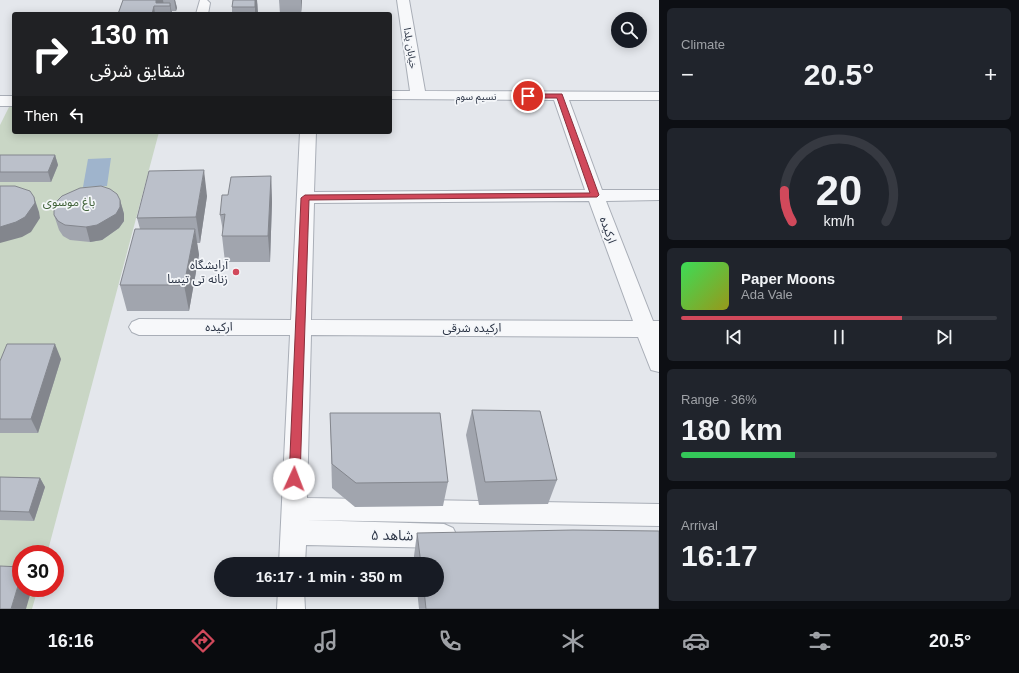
<!DOCTYPE html>
<meta charset="utf-8">
<style>
body{margin:0;font-family:Helvetica,"Noto Sans Arabic",sans-serif;background:#20242c;color:#f1f3f6;height:100vh;display:flex;flex-direction:column;font-size:15px;white-space:nowrap}
*{box-sizing:border-box;margin:0}
p{font-size:13px;color:#9ea1a6}
.icon{flex:none;width:22px;height:22px;fill:none;stroke:currentColor;stroke-width:2;stroke-linecap:round;stroke-linejoin:round}
.map{position:relative;flex:1;overflow:hidden}
.details{display:flex;flex-direction:column;gap:8px;padding:8px;background:#0d0f14;width:360px}
.details>*{flex:none}
.guide{position:absolute;left:12px;top:12px;width:380px;height:122px;border-radius:4px;box-shadow:0 2px 10px #0003;background:#202124;color:#fff;overflow:hidden}
.buttons{position:absolute;left:611px;top:12px;display:grid;gap:8px}
.buttons a{display:grid;place-items:center;width:36px;height:36px;border-radius:50%;background:#171b24;box-shadow:0 2px 10px #0003;font-size:20px}
.speed{position:absolute;left:12px;top:545px;display:flex;gap:8px;font-size:20px;font-weight:700;text-align:center}
.speed>*{display:grid;place-content:center;width:52px;height:52px;border-radius:50%;background:#171b24;box-shadow:0 2px 10px #0003;line-height:1}
.speed .limit{border:6px solid #d22;background:#fff;color:#111}
.pin{position:absolute;display:grid;place-items:center;width:34px;height:34px;color:#fff;margin:-17px;border:2px solid #fff;border-radius:50%;box-shadow:0 1px 4px #0007}
.me{position:absolute;width:44px;margin:-22px;rotate:2deg;stroke-linejoin:round;filter:drop-shadow(0 0 3px #0008)}
.turn{display:flex;align-items:center;gap:14px;height:84px;padding:0 12px;font-size:18px}
.turn .icon{width:52px;height:52px;stroke-width:2.5}
.turn b{display:block;font-size:28px;line-height:34px}
.then{display:flex;align-items:center;height:38px;padding:0 12px;background:#0003;gap:8px;font-size:15px}
.big{font-size:30px;font-weight:700;line-height:1.1}
.details .tile{flex:1;display:flex;flex-direction:column;justify-content:center;gap:6px;min-width:0;padding:0 14px;border-radius:6px;background:#20242c}
.details .dial{align-items:center;gap:0}
.dial svg{height:104px;overflow:visible;fill:none;stroke:#363941;stroke-width:7;stroke-linecap:round;text-anchor:middle}
.dial text{fill:#f1f3f6;stroke:none}
.song{display:flex;align-items:center;gap:12px}
.cover{width:48px;height:48px;border-radius:6px;background:linear-gradient(135deg,hsl(130 70% 55%),hsl(60 70% 35%))}
.played{height:4px;border-radius:2px;background:linear-gradient(90deg,#d1495b 70%,#363941 70%)}
.keys{display:flex;justify-content:space-around;direction:ltr}
.heat{display:flex;justify-content:space-between;align-items:center;font-size:22px;direction:ltr}
.charge{height:6px;border-radius:3px;background:linear-gradient(90deg,#34c759 36%,#363941 0)}
.trip{position:absolute;left:214px;top:557px;width:230px;height:40px;border-radius:20px;background:#171b24;box-shadow:0 2px 10px #0003;font-weight:700;line-height:40px;text-align:center}
.menu{display:flex;height:64px;justify-content:space-around;align-items:center;background:#090b0e;color:#9ea1a6}
.menu .icon{width:28px;height:28px}
.menu .on{color:#d1495b}
.menu b{font-size:18px;color:#f1f3f6}
main{display:flex;flex:1;min-height:0}
.map>svg:first-child{display:block}
</style>
<main>
<div class="map">
<svg width="659" height="609" viewBox="0 0 659 609">
<rect width="100%" height="100%" fill="#e4e7ec"/>
<polygon fill="#c9d6c5" points="9,107 14,107 14,132 159,132 47,554 21,554 21,588 38,588 32,609 0,609 0,125"/>
<polygon fill="#9fb4cc" points="111,158 107,186 83,187 88,159"/>
<g fill="none" stroke-linecap="round" stroke-linejoin="round">
<defs>
<g id="minor">
<polygon points="200,0 207,0 210,3 208,14 196,14"/>
<path d="M397 0H409L425 91 659 92V100H569L602 190H659V200L606 201 653 321H659V372L651 370 638 337 311 335 307 498 659 504V526L306 520 444 524 453 528 457 536 453 544 444 548 306 545 305 564H279L290 335H139L132 332 129 327 132 322 139 319 291 320 300 132H316L314 192 585 190 554 100 390 99V91H410ZM589 201 633 321 311 320 314 203Z"/>
<rect x="0" y="96" width="14" height="10"/>
<polygon points="278,590 304,590 305,609 277,609"/>
</g>
</defs>
<use href="#minor" stroke="#a9aeb7" stroke-width="2"/>
<use href="#minor" fill="#f7f8fa" fill-rule="evenodd"/>
</g>
<g fill="#a1a5ae">
<polygon points="123,0 175,0 177,8 176,11 172,11 172,14 118,14"/>
<polygon points="233,0 257,0 258,14 232,14 232,7"/>
<polygon points="279,0 302,0 301,14 280,14"/>
<polygon points="0,155 55,155 58,165 51,182 0,182"/>
<polygon points="271,176 272,202 270,262 225,262 222,236 223,231 220,215 228,195"/>
<polygon points="207,196 200,243 197,243 199,255 189,311 127,311 120,285 140,229 137,218"/>
<polygon points="120,200 124,214 124,221 119,228 102,240 90,242 70,240 63,236 59,230 54,215"/>
<polygon points="61,359 38,433 0,433 0,361"/>
<polygon points="472,410 557,480 548,504 479,505 466,435"/>
<polygon points="330,413 448,482 443,506 355,507 332,488"/>
<polygon points="0,477 40,478 45,487 34,521 0,520"/>
<polygon points="417,533 659,609 419,609 417,590 437,590 437,564 414,564 414,556"/>
</g>
<g fill="#83868d">
<polygon points="156,0 163,0 164,6 156,3"/>
<polygon points="174,0 175,0 177,8 176,11"/>
<polygon points="255,0 257,0 258,14 255,14"/>
<polygon points="301,0 302,0 301,14"/>
<polygon points="170,3 172,14 171,14 170,6"/>
<polygon points="154,6 155,14 152,14"/>
<polygon points="55,155 58,165 51,182 48,172"/>
<polygon points="204,170 207,196 200,243 196,217"/>
<polygon points="271,176 272,202 270,262 268,236"/>
<polygon points="34,197 39,212 40,218 31,232 22,237 0,243 0,227"/>
<polygon points="120,200 124,214 124,221 119,228 102,240 90,242 86,227"/>
<polygon points="195,229 199,255 189,311 184,285"/>
<polygon points="55,344 61,359 38,433 31,419"/>
<polygon points="40,478 45,487 34,521 29,512"/>
<polygon points="21,576 21,588 32,588 26,609 11,609"/>
</g>
<g fill="#bbc0ca" stroke="#83868d">
<polygon points="123,0 156,0 156,3 170,3 170,6 154,6 152,14 118,14"/>
<polygon points="233,0 255,0 255,7 232,7"/>
<polygon points="0,155 55,155 48,172 0,172"/>
<polygon points="204,170 196,217 137,218 149,171"/>
<polygon points="271,176 268,236 222,236 225,214 220,215 222,195 228,195 231,177"/>
<polygon points="0,186 15,186 30,191 34,197 35,203 25,217 16,222 0,227"/>
<polygon points="101,186 110,189 117,194 120,200 120,207 116,214 97,225 86,227 65,225 58,221 54,215 54,209 56,202 62,196 80,188"/>
<polygon points="135,229 195,229 184,285 120,285"/>
<polygon points="7,344 55,344 31,419 0,419 0,361"/>
<polygon points="472,410 540,411 557,480 485,482"/>
<polygon points="330,413 440,413 448,482 356,483 332,464"/>
<polygon points="0,477 40,478 29,512 0,511"/>
<polygon points="573,530 659,531 659,609 426,609 424,590 437,590 437,564 421,564 417,533"/>
<polygon points="0,566 21,567 21,576 11,609 0,609"/>
</g>
<polygon fill="#d1495b" stroke="#882f3b" points="526,94 562,94 599,195 597,197 309,200 300,479 298,482 294,484 291,482 289,479 301,198 305,195 590,193 557,98 528,98 526,97"/>
<circle fill="#d1495b" stroke="#f4f6f9" stroke-width="1.5" cx="236" cy="272" r="4"/>
<g text-anchor="middle" stroke-width="3.5" stroke-linejoin="round" paint-order="stroke">
<g font-size="10" fill="#2b3445" stroke="#f4f6f9">
<text transform="translate(411 48) rotate(81)" y="4">خیابان یلدا</text>
<text x="476" y="100">نسیم سوم</text>
</g>
<g font-size="12" fill="#3f6138" stroke="#f4f6f9">
<text x="69" y="206">باغ موسوی</text>
</g>
<g font-size="12" fill="#2b3445" stroke="#f4f6f9">
<text transform="translate(608 230) rotate(70)" y="4">ارکیده</text>
<text x="219" y="331">ارکیده</text>
<text x="472" y="332">ارکیده شرقی</text>
</g>
<g font-size="12" fill="#2b3445" stroke="#f4f6f9" text-anchor="end">
<text x="228" y="269">آرایشگاه<tspan x="228" dy="14">زنانه تی تیسا</tspan></text>
</g>
<g font-size="14" fill="#2b3445" stroke="#f4f6f9">
<text transform="translate(392 535) rotate(1)" y="5">شاهد ۵</text>
</g>
</g>
</svg>
<div class="buttons">
<a><svg class="icon" aria-label="search" viewBox="0 0 24 24"><circle cx="10" cy="10" r="6"/><path d="M15 15l6 6"/></svg></a>
</div>
<div class="speed"><div class="limit">30</div></div>
<div class="pin" style="left:528px;top:96px;background:#d93025"><svg class="icon" aria-label="arrive" viewBox="0 0 24 24"><path d="M6 21V4h12l-3 4 3 4H6"/></svg></div>
<svg class="me" style="left:294px;top:479px" viewBox="-20 -20 40 40"><circle r="19" fill="#fff"/><path d="M0-13L10 11 0 6-10 11z" fill="#d1495b"/></svg>
<div class="trip">16:17 · 1 min · 350 m</div>
<div class="guide">
<div class="turn"><svg class="icon" aria-label="right" viewBox="0 0 24 24"><path d="M7 20v-9h11M14 6l5 5-5 5"/></svg><div><b>130 m</b>شقایق شرقی</div></div>
<div class="then">Then<svg class="icon" aria-label="left" viewBox="0 0 24 24"><path d="M17 20v-9H6M10 6l-5 5 5 5"/></svg></div>
</div>
</div>
<section class="details">
<div class="tile"><p>Climate</p>
<div class="heat"><a>−</a><b class="big">20.5°</b><a>+</a></div>
</div>
<div class="tile dial"><svg viewBox="0 0 100 80">
<path d="M14 69A42 42 0 1 1 86 69"/>
<path d="M14 69A42 42 0 0 1 8 45" stroke="#d1495b"/>
<text x="50" y="56" font-size="32" font-weight="700">20</text>
<text x="50" y="72" font-size="11">km/h</text>
</svg></div>
<div class="tile">
<div class="song"><i class="cover"></i><div><b>Paper Moons</b><p>Ada Vale</p></div></div>
<div class="played"></div>
<div class="keys"><svg class="icon" aria-label="previous" viewBox="0 0 24 24"><path d="M18 5L8 12l10 7zM5 5v14"/></svg><svg class="icon" aria-label="pause" viewBox="0 0 24 24"><path d="M8 5v14M16 5v14"/></svg><svg class="icon" aria-label="next" viewBox="0 0 24 24"><path d="M6 5l10 7-10 7zM19 5v14"/></svg></div>
</div>
<div class="tile"><p>Range · 36%</p><b class="big">180 km</b><div class="charge"></div></div>
<div class="tile"><p>Arrival</p><b class="big">16:17</b></div>
</section>
</main>
<nav class="menu">
<b>16:16</b>
<svg class="icon on" aria-label="directions" viewBox="0 0 24 24"><path d="M12 3l9 9-9 9-9-9zM9 14v-3h6M13 9l2 2-2 2"/></svg>
<svg class="icon" aria-label="music" viewBox="0 0 24 24"><path d="M9 18V5l10-2v13"/><circle cx="6" cy="18" r="3"/><circle cx="16" cy="16" r="3"/></svg>
<svg class="icon" aria-label="phone" viewBox="0 0 24 24"><path d="M5 4h4l2 5-3 2q2 4 5 5l2-3 5 2v4C11 20 4 13 5 4z"/></svg>
<svg class="icon" aria-label="climate" viewBox="0 0 24 24"><path d="M12 3v18M4 7l16 10M4 17L20 7"/></svg>
<svg class="icon" aria-label="car" viewBox="0 0 24 24"><path d="M5 17H2v-5l4-1 3-4h7l3 4 3 1v5h-3M9 17h6M6 11h13"/><circle cx="7" cy="17" r="2"/><circle cx="17" cy="17" r="2"/></svg>
<svg class="icon" aria-label="filters" viewBox="0 0 24 24"><path d="M4 7h16M4 17h16"/><circle cx="9" cy="7" r="2"/><circle cx="15" cy="17" r="2"/></svg>
<b>20.5°</b>
</nav>
